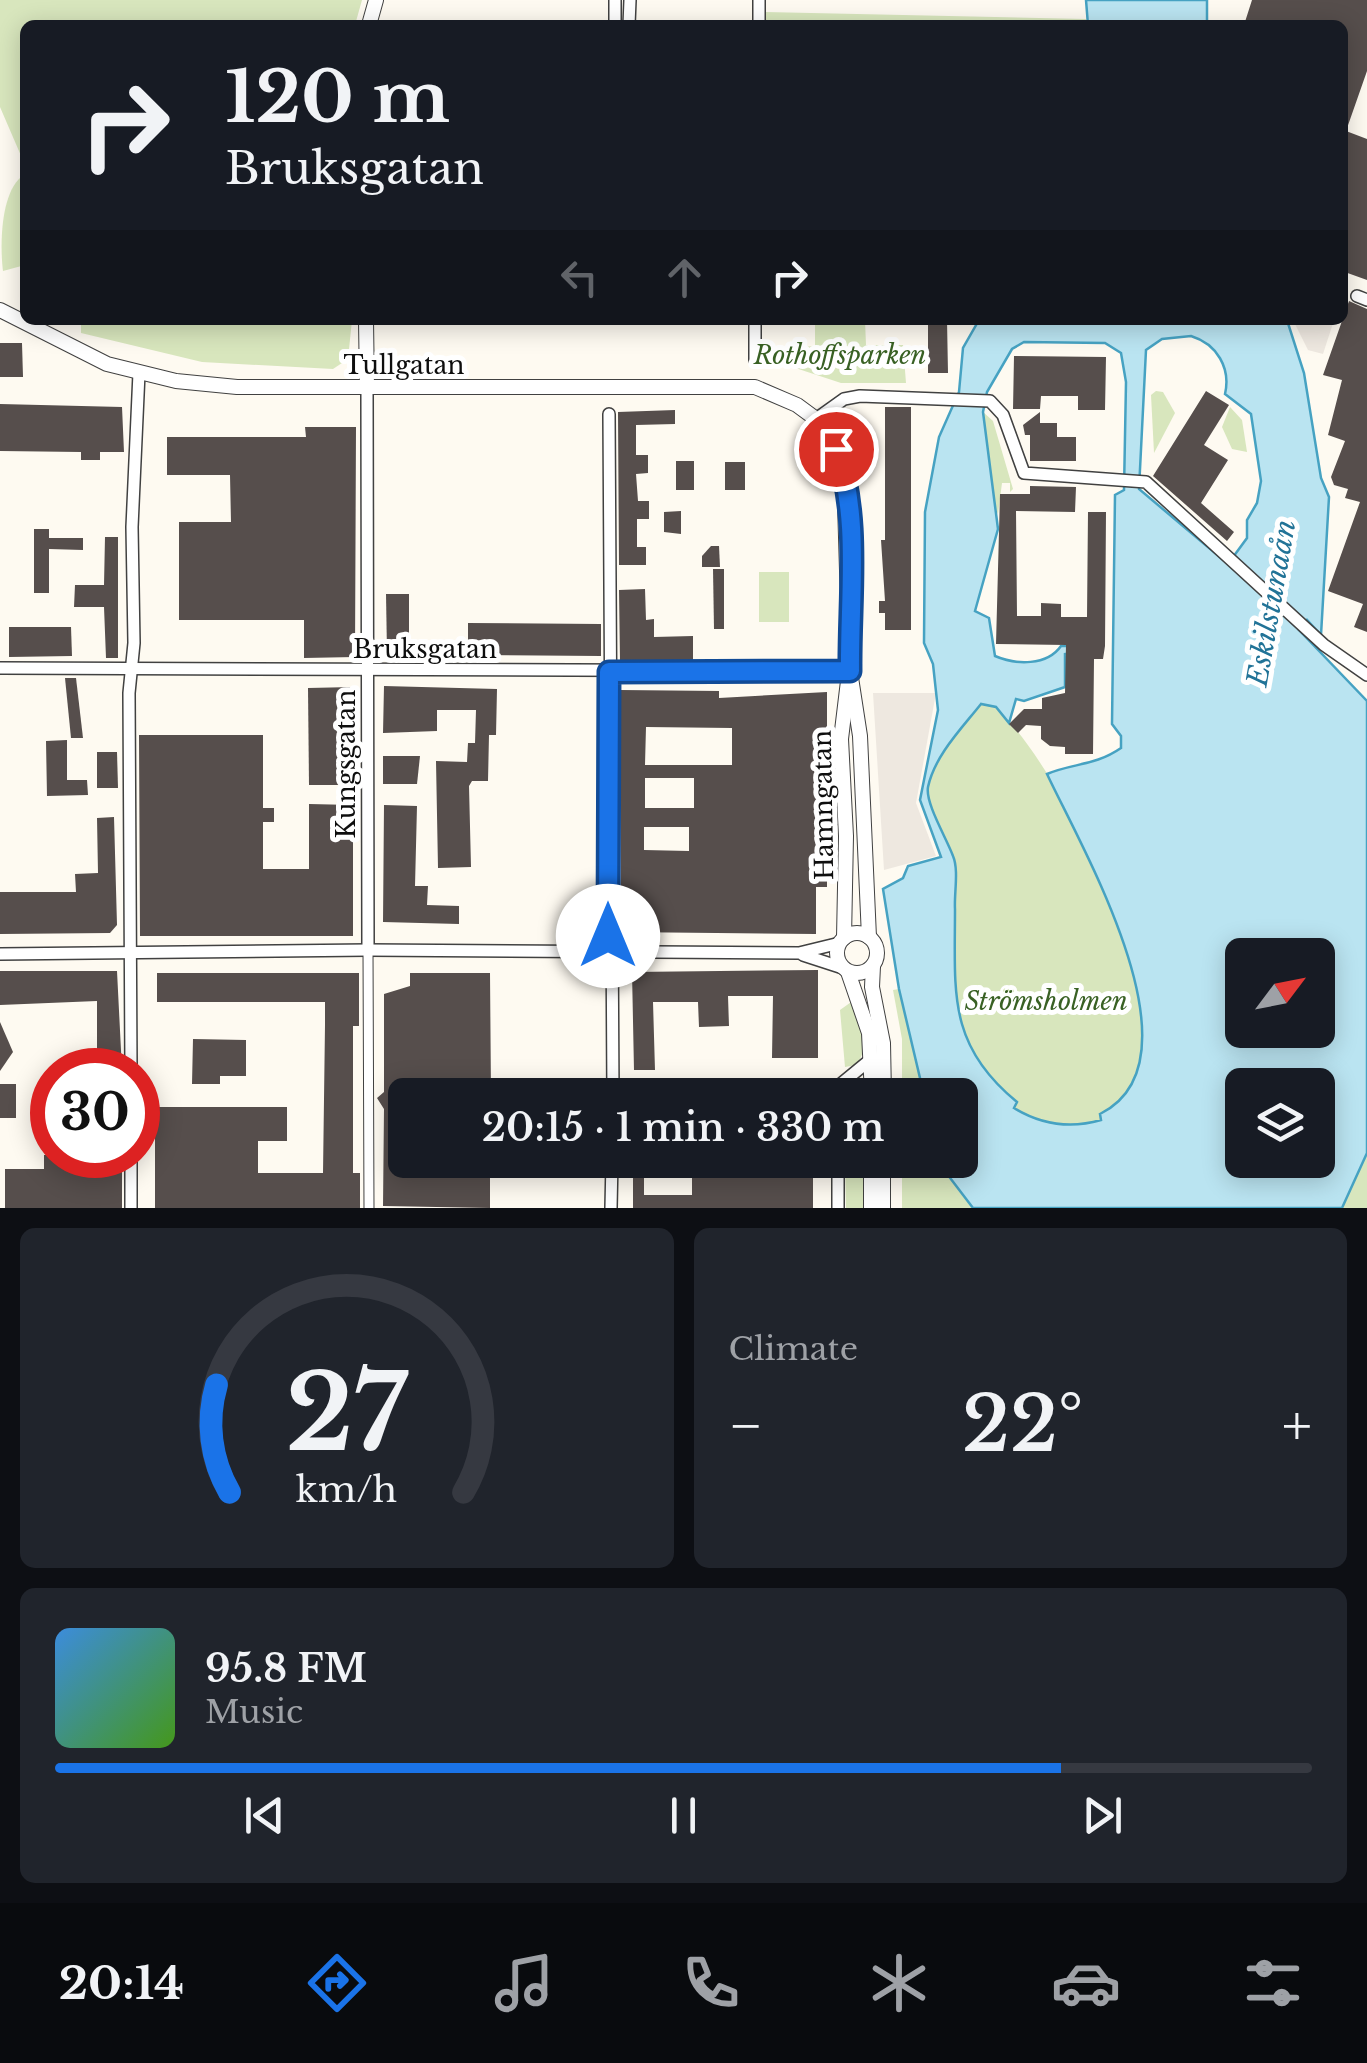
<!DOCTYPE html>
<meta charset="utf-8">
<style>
body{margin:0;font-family:"Libre Baskerville",serif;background:#20242c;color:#f1f3f6;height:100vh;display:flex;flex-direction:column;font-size:38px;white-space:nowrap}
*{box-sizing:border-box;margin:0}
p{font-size:32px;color:#9ea1a6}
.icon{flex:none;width:55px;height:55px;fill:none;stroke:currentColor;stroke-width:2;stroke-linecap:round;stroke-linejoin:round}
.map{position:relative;height:1208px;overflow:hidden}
.panel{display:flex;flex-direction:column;gap:20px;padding:20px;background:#0d0f14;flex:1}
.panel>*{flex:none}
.banner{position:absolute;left:20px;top:20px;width:1328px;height:305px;border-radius:15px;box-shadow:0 5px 25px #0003;background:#171b24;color:#f1f3f6;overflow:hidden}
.needle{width:65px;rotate:58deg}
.fabs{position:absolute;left:1225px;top:938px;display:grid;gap:20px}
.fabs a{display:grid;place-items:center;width:110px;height:110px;border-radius:15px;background:#171b24;box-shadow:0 5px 25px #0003;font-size:50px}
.speed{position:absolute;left:30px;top:1048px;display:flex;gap:20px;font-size:50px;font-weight:700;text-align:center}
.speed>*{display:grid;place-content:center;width:130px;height:130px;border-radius:50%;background:#171b24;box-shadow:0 5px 25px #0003;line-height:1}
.speed .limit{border:15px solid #d22;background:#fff;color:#111}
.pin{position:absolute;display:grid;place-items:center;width:85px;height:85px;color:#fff;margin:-42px;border:5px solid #fff;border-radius:50%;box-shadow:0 2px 10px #0007}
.me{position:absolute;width:110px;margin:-55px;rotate:0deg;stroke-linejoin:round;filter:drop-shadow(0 0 8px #0008)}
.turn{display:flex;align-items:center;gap:35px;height:210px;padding:0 40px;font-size:45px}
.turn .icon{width:130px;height:130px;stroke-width:2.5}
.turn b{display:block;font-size:70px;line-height:85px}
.lanes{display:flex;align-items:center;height:95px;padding:0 40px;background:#0003;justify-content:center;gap:50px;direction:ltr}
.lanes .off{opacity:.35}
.big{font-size:75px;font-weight:600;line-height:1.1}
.panel .card{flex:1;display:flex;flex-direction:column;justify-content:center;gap:15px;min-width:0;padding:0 35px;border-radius:15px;background:#20242c}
.panel .dial{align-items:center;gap:0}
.dial svg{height:260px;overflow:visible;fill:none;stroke:#363941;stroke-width:7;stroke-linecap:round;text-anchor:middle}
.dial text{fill:#f1f3f6;stroke:none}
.song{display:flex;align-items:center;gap:30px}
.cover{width:120px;height:120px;border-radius:15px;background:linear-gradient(135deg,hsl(210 70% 55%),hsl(100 70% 35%))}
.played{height:10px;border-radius:5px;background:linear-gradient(90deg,#1a73e8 80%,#363941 80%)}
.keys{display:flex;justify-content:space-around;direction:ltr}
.heat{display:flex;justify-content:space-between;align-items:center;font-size:55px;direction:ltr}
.panel .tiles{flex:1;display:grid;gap:20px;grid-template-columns:1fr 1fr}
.card:last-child{grid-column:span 2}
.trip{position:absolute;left:388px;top:1078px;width:590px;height:100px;border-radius:15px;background:#171b24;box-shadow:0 5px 25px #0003;font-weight:600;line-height:100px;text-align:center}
.tab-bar{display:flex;height:160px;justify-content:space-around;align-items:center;background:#090b0e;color:#9ea1a6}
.tab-bar .icon{width:70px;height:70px}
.tab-bar .selected{color:#1a73e8}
.tab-bar b{font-size:45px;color:#f1f3f6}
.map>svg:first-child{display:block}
</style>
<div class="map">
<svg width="1367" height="1208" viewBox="0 0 1367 1208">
<rect width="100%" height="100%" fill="#fefaf1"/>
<g fill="#d8e6bd">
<polygon points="0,0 362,0 355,25 25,25 25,165 0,107"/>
<polygon points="765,12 1086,19 1088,25 765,25"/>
<path d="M21 177 25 186V265L3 271C0 248 0 195 21 177Z"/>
<polygon points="81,320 352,320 348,359 333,369 202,362 81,333"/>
<polygon points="815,320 865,320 866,345 903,345 906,383 841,383 768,359 775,349 815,346"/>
<polygon points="1156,391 1163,392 1175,413 1154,453 1151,395"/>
<polygon points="1230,407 1242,420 1247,452 1232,449 1222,427"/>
<path d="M983 412 993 421 1013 489 1010 492V483H1002L998 514C993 507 986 430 983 412Z"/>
<rect x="759" y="572" width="30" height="50"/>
<path d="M986 699C1058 754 1178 1005 1135 1093 1124 1117 1099 1126 1074 1130 1013 1138 955 1051 950 998 947 966 949 932 949 900 949 885 951 868 947 854 941 836 926 817 923 799 918 762 961 720 986 699Z"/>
<polygon points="899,989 924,1095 902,1095 902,1039 893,990"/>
<path d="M854 1000C860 1022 872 1046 856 1065L845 1067 840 1010Z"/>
<polygon points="1367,1153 1367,1208 1342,1208"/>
<polygon points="845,1160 865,1160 866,1208 846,1208"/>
<polygon points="902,1160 940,1160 973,1208 902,1208"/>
</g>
<g fill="#eee8e0">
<polygon points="1293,320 1334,320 1323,354 1308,350"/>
<polygon points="873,693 936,693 916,803 936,856 884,870"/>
</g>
<g fill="#bae4f1" stroke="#46a2c2" stroke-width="2.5" fill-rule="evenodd">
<polygon points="1086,0 1207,0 1207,25 1088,25"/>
<path d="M979 320H1287L1304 373 1321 478 1329 497 1321 635 1307 620 1299 630 1367 701V1153L1342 1208H973L941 1166 940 1160H960V1095H924L899 989 883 889 903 878 908 866 941 857 920 800 938 710 933 664 924 643 925 512 939 437 959 392 963 348ZM1191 336C1217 344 1231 368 1225 394L1251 414 1261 481 1257 503 1247 520V538L1228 564 1139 489 1146 350 1162 339ZM1024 342 1105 343 1121 353 1126 382 1124 490 1115 495 1112 724 1121 736V748C1095 766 1073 763 1047 774 1081 847 1207 1061 1100 1114L1101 1120C1070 1129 1042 1125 1014 1108L1017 1102C947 1045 955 992 955 909 954 894 959 870 953 856 947 839 925 803 928 787 935 755 962 728 981 704L996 707 1009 723 1016 699 1024 701 1065 687V654L1072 653 1071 646H1061C1047 666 1016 665 995 656L989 618 975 611 998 529 983 412 987 392 1012 349ZM1242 955H1318V1030H1242ZM1242 1085H1318V1160H1242Z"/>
</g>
<g fill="#564e4c" fill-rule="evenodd">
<polygon points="1252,0 1367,0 1367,71 1346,131 1367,139 1367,280 1342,271 1342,25 1244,25"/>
<polygon points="1349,301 1367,309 1367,632 1354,627 1363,604 1328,591 1360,502 1345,498 1348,489 1334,485 1331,477 1345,441 1328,435 1342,380 1323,375"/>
<polygon points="928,320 947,320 948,373 928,373 928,362 921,363 921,349 928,349"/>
<polygon points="0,343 22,343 23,377 0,377"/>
<polygon points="1014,356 1106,357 1105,410 1078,410 1078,396 1041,396 1040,409 1013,409"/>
<polygon points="1206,391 1229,405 1204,445 1228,460 1201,503 1234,532 1227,541 1153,476"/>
<polygon points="0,404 122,407 124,452 100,452 100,460 81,460 81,452 0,451"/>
<polygon points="885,407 911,407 911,630 885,630 885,613 879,613 879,601 885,601 881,540 885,540"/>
<polygon points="675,410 675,424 636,425 636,455 648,455 648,473 636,474 638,501 649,501 649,519 637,519 637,547 646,547 646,565 619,565 618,412"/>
<polygon points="1040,412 1040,423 1057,423 1057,437 1076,437 1076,461 1030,461 1030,435 1025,435 1023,425"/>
<polygon points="305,427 356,427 355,657 304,658 304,620 179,620 179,522 231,522 230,475 167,475 167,437 306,437"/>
<rect x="676" y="461" width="18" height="29"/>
<rect x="725" y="462" width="20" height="28"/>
<polygon points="1030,486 1076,487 1075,512 1016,511 1017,616 1041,616 1041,603 1061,604 1061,617 1087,617 1088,512 1106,512 1105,646 1103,659 1094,659 1093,754 1065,754 1065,747 1050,746 1041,739 1041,726 1026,725 1018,733 1009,724 1024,709 1042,709 1042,698 1065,693 1066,645 996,644 1000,494 1030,494"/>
<polygon points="681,511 681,534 664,532 664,512"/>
<polygon points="34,529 49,529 49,538 83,538 83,550 49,549 49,593 34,593"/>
<polygon points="105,537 118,537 118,658 106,658 104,607 74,607 75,585 104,585"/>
<polygon points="711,546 719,546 720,567 702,567 702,556"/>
<polygon points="713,569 724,569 724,629 714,629"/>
<polygon points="645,589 646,620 654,619 654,637 693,636 693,661 620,661 619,590"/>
<polygon points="386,594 409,594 409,653 387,653"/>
<polygon points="468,623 601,624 601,656 468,655"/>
<polygon points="9,627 71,627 72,656 9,657"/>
<polygon points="65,678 76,678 83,738 71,738"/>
<polygon points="384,686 497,689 496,735 489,735 488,781 472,781 469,786 471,867 438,868 436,761 467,762 468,743 475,743 476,710 437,710 437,731 383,733"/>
<polygon points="353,687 353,785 309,785 308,688"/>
<path d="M620 690 719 691V698L827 692V887H816V934L621 932ZM646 727 732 728V765H645ZM645 778H694V808H645ZM644 827H689V851L644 850Z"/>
<polygon points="139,735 263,735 263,808 274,808 274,822 263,822 263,869 309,869 309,804 353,805 353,936 140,936"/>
<polygon points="67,740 67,780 87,780 88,795 47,796 46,741"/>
<polygon points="97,752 117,752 118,788 97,788"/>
<polygon points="383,756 420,756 417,784 383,784"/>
<polygon points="384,805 417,806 415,886 428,886 427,905 459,906 459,924 383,922"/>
<polygon points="114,817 117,925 110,933 0,934 0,892 76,892 75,874 98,873 97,818"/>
<polygon points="818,970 818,1058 772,1058 773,996 728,996 729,1026 699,1027 698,1002 653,1002 655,1070 634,1070 632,972"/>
<polygon points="0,971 117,971 122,1070 97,1070 97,1001 0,1005"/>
<polygon points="157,973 359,973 359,1026 353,1026 353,1173 360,1173 360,1208 155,1208 155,1136 149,1136 150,1110 155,1107 287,1107 287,1141 258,1141 258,1173 323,1173 325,1025 325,1002 157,1002"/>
<polygon points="410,973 490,973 491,1095 405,1095 405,1160 490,1160 490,1208 383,1206 384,1109 377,1098 384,1092 384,994 410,986"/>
<polygon points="0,1022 13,1052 0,1071"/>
<polygon points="193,1039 246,1040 246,1076 220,1076 220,1084 192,1084"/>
<rect x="0" y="1084" width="16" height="34"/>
<polygon points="44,1155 122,1155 122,1208 5,1208 5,1169 44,1169"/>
<polygon points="633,1160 644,1160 644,1195 692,1195 692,1160 813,1160 813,1208 633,1208"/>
</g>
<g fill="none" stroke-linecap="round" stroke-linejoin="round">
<defs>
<polyline id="pedestrian" points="368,950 369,1208"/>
<g id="minor">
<polyline points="615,25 615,0"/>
<polyline points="629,25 630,0"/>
<polyline points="759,25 759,0"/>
<polyline points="1357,296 1367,300"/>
<polyline points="755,360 755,320"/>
<polyline points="367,388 368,950"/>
<polyline points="609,414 613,1095"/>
<polyline points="816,419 844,399 860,396 990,401 1003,415 1024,473 1146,482 1324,645 1367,675"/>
<polyline points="0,668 850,671"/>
<polyline points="0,954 368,950 799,953 840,943"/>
<polyline points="803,955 843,968"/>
<polyline points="131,1070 129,693 134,643 132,527 139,373"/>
<polyline points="838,1095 842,1083 870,1060"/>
<polyline points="131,1208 131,1155"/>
<polyline points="611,1208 612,1160"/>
<polyline points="838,1208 838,1160"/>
</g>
<g id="tertiary">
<polyline points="369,25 376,0"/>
<polyline points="0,310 107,364 176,381 237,387 755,387 797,405 816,419 844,470 850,671 860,736 869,937"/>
<polyline points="366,320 367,388"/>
<circle cx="857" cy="953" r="20"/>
<polyline points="844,938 846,836 841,739 848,681"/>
<polyline points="873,966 872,987 883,1043 884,1095"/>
<polyline points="848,972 869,1033 872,1095"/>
<polyline points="871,1208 871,1160"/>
<polyline points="883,1208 883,1160"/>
</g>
</defs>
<use href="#pedestrian" stroke="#414141" stroke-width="11"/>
<use href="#minor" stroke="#414141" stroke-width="14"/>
<use href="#tertiary" stroke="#414141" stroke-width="16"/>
<use href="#pedestrian" stroke="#fff" stroke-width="9"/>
<use href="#minor" stroke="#fff" stroke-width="11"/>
<use href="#tertiary" stroke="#fff" stroke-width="14"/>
</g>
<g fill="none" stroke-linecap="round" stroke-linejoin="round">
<defs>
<path id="route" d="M608 936 609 672 850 671C849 600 861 515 836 449"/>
</defs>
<use href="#route" stroke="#114b97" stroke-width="25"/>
<use href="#route" stroke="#1a73e8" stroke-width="18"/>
</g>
<g text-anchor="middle" stroke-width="10" stroke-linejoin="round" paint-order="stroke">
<g font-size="25" font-style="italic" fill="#396124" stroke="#fff">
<text x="840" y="364">Rothoffsparken</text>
<text x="1046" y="1010">Strömsholmen</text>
</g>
<g font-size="25" fill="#0e0e0e" stroke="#fff">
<text x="404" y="374">Tullgatan</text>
<text x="425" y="658">Bruksgatan</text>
<text transform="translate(346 764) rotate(-90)" y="9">Kungsgatan</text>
<text transform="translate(823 805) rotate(-91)" y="9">Hamngatan</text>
</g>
<g font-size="28" font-style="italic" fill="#217397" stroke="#fff">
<text transform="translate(1271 603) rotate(-80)" y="10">Eskilstunaån</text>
</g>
</g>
</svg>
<div class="fabs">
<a><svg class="needle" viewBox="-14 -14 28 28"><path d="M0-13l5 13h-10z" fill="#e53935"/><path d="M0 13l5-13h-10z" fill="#9ea1a6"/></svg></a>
<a><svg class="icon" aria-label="layers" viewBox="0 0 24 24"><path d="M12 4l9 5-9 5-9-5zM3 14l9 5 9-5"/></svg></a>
</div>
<div class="speed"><div class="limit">30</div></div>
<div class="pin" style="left:836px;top:449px;background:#d93025"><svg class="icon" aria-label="arrive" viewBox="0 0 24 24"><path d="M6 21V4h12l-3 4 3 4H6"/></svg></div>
<svg class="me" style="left:608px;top:936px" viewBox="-20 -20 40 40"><circle r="19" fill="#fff"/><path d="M0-13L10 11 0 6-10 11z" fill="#1a73e8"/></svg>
<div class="trip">20:15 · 1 min · 330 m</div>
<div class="banner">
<div class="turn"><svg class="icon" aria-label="right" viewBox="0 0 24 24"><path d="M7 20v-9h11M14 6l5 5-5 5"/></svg><div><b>120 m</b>Bruksgatan</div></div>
<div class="lanes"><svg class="icon off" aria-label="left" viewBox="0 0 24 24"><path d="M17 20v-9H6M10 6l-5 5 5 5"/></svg><svg class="icon off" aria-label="ahead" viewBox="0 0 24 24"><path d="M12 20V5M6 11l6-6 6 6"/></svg><svg class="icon" aria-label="right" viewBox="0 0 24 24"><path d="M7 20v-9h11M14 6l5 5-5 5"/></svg></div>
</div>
</div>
<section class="panel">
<div class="tiles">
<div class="card dial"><svg viewBox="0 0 100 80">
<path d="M14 69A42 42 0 1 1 86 69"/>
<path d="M14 69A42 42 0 0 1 10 36" stroke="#1a73e8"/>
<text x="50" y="56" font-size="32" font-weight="700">27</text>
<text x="50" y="72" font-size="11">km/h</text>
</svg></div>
<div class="card"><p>Climate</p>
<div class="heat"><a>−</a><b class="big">22°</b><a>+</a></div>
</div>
<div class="card">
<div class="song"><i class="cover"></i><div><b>95.8 FM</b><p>Music</p></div></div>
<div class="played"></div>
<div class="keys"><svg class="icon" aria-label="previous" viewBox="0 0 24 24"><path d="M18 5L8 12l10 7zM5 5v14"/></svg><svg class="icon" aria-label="pause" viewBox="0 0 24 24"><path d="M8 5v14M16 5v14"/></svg><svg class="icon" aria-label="next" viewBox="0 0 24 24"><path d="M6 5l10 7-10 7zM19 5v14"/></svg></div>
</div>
</div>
</section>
<nav class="tab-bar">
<b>20:14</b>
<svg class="icon selected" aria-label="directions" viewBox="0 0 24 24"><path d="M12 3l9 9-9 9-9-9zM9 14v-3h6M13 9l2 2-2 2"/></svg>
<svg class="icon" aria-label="music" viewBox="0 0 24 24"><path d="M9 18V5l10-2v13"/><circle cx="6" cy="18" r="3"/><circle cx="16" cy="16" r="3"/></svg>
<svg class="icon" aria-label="phone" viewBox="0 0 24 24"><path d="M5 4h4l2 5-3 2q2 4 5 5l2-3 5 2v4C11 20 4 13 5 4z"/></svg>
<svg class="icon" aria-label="climate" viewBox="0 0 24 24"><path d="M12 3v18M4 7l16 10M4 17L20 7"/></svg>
<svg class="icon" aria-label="car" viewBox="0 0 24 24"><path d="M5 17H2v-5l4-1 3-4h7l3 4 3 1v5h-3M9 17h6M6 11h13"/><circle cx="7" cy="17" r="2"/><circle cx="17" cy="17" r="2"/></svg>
<svg class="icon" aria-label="filters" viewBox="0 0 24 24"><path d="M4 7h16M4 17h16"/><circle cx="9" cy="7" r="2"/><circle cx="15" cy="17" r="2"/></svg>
</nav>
